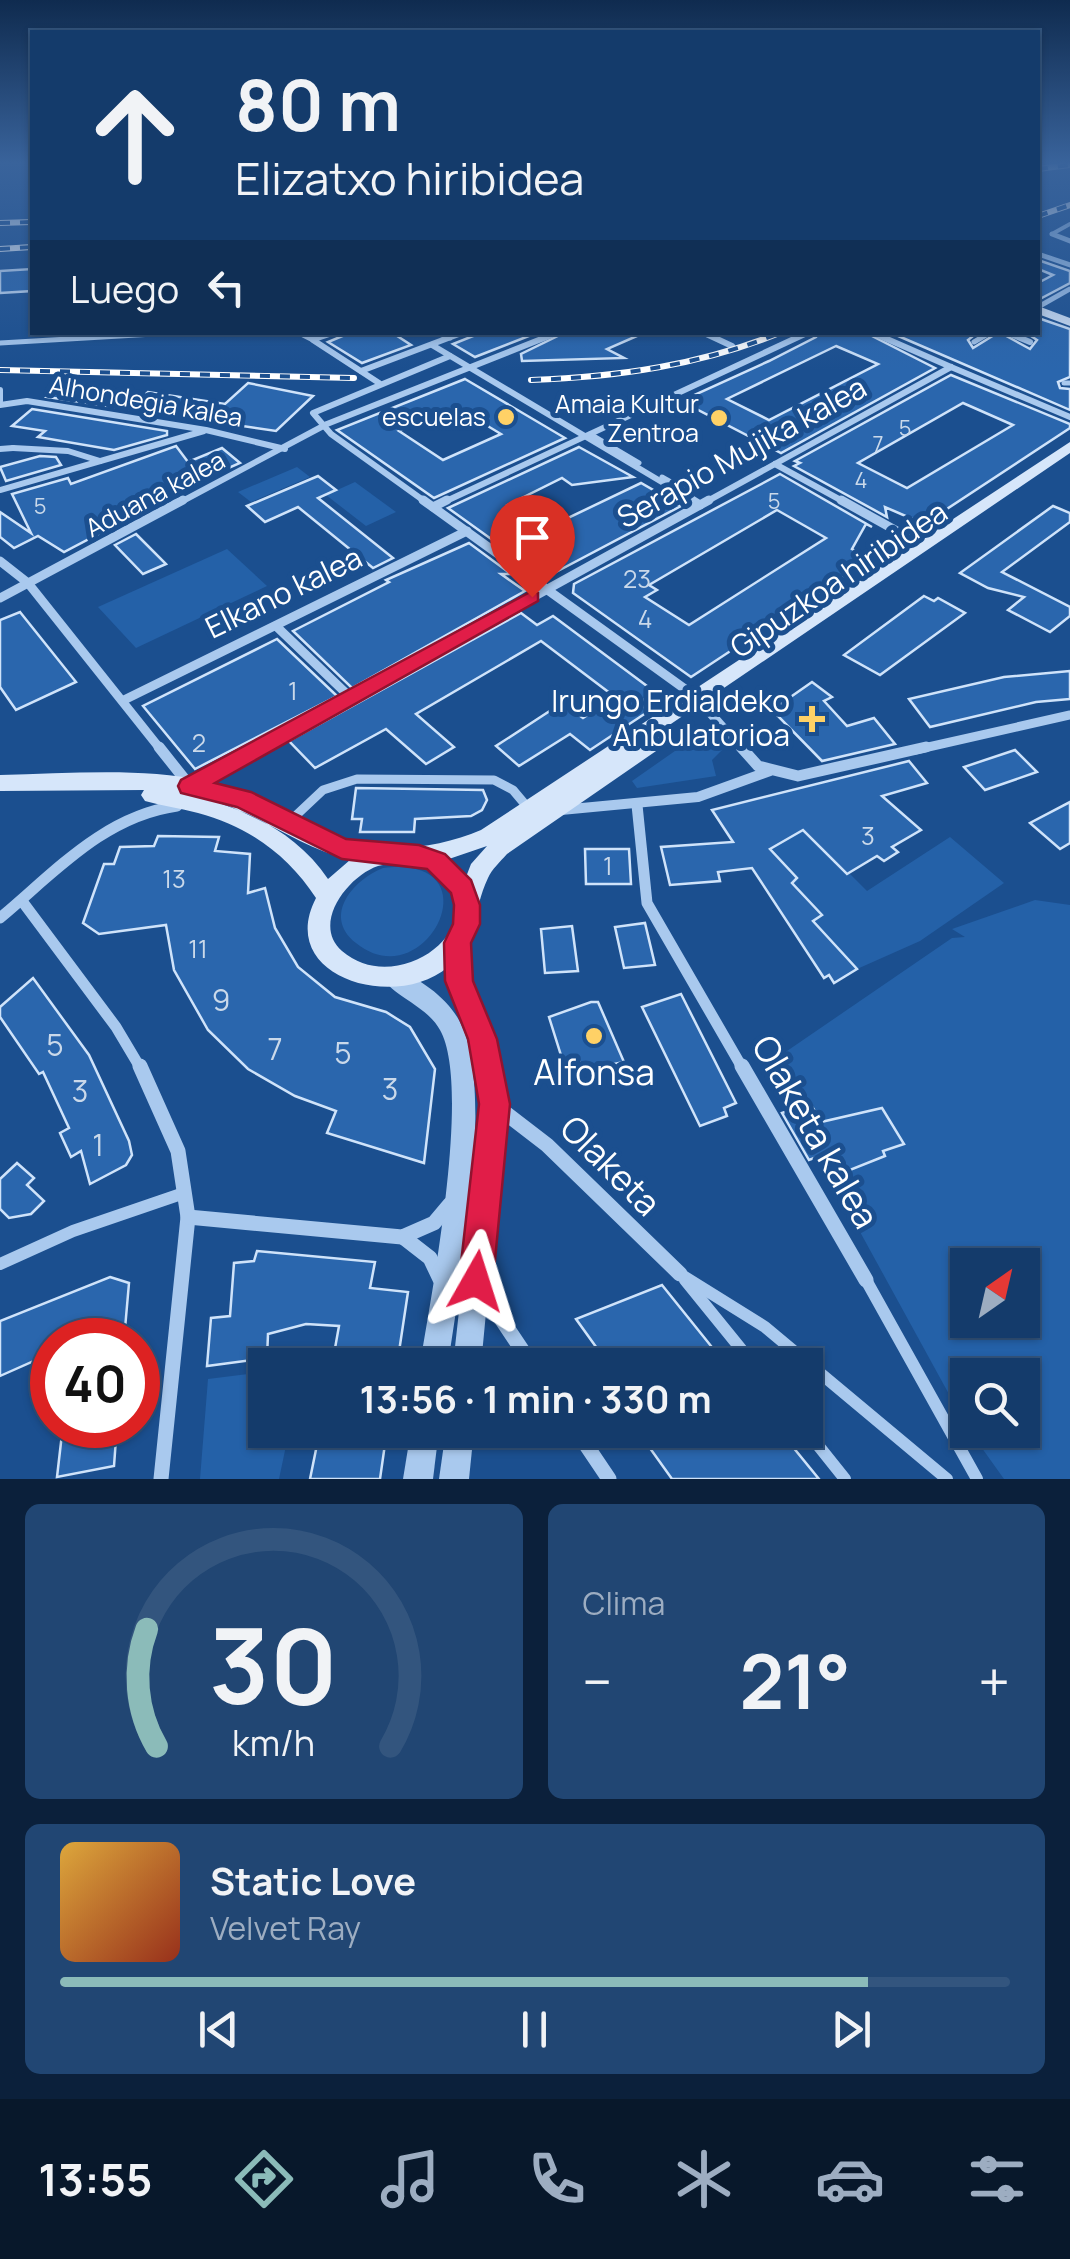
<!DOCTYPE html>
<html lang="es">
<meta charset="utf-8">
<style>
body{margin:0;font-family:Manrope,sans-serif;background:#214673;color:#f1f3f6;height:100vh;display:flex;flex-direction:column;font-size:38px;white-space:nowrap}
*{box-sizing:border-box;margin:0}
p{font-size:32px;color:#9dadc1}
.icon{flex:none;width:55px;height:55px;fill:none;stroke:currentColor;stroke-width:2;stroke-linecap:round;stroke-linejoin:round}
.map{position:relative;height:1479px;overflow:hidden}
.panel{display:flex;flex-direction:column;gap:25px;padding:25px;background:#0b203b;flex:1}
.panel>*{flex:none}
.top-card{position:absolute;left:30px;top:30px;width:1010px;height:305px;border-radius:0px;box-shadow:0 2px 8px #0004,0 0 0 2px #33557e;background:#143b6b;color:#f1f3f6;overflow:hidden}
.needle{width:65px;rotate:34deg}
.buttons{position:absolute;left:950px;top:1248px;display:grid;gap:20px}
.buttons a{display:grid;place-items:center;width:90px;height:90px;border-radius:0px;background:#143b6b;box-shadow:0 2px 8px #0004,0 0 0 2px #33557e;font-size:50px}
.speed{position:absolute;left:30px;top:1318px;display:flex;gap:20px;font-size:50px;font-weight:700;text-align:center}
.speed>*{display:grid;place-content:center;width:130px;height:130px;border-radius:50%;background:#143b6b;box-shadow:0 2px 8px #0004,0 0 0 2px #33557e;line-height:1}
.speed .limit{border:15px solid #d22;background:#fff;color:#111}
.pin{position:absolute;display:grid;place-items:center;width:85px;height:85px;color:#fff;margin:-102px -42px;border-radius:50% 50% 50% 0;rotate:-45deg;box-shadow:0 0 10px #0007}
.pin .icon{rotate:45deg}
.me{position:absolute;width:110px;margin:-55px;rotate:6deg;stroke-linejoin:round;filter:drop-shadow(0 0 8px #0008)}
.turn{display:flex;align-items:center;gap:35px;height:210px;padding:0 40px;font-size:45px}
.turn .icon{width:130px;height:130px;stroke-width:2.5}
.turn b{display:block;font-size:70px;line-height:85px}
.then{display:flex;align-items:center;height:95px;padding:0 40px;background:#0003;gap:20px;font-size:38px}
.big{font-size:75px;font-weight:700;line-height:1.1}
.panel .tile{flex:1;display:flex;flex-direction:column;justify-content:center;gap:15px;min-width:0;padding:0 35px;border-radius:15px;background:#214673}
.panel .dial{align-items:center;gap:0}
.dial svg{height:260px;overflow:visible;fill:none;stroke:#33557e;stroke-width:7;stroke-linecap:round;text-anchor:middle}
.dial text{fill:#f1f3f6;stroke:none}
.song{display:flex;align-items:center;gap:30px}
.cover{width:120px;height:120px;border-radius:15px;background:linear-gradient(135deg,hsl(40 70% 55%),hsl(10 70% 35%))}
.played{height:10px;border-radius:5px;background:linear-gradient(90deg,#8bbbb9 85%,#33557e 85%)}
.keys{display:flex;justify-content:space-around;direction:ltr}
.heat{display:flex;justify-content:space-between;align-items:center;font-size:55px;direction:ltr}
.panel .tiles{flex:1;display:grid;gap:25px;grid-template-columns:1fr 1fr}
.tile:last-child{grid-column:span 2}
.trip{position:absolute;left:248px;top:1348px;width:575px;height:100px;border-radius:0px;background:#143b6b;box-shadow:0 2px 8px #0004,0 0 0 2px #33557e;font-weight:700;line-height:100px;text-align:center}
.menu{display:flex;height:160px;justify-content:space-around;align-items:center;background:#08182b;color:#9dadc1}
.menu .icon{width:70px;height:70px}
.menu .active{color:#8bbbb9}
.menu b{font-size:45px;color:#f1f3f6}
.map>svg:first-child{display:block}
</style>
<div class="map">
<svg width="1070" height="1479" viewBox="0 0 1070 1479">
<rect width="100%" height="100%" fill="#1b4f8f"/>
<g fill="#2461a8" fill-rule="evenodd">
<polygon points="297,467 310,477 251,502 238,492"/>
<polygon points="355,482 396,512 366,526 326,495"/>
<polygon points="227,549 267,586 136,648 98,607"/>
<polygon points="705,730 723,749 712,760 716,776 637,788 632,781"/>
<polygon points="805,829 867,891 950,837 1004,883 920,941 857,969 813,921 821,915 792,883 797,877 770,849"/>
<path d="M383 868C498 854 426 1000 356 943 322 916 353 880 383 868Z"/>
<path d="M1035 900 1070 905V1479H1004L969 1430H1022V1375H968L967 1427 768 1064 952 938 965 937 952 929ZM968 1265H1022V1320H968Z"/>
<polygon points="265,1372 267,1442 287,1441 279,1479 200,1479 208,1379"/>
</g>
<g fill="#2a66ad" stroke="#cfe3fa" stroke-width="2.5" fill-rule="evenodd">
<polygon points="1038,260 1070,271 1070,283 1038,300 1038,283 1053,275 1038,269"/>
<polygon points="32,269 32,291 0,293 0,271"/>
<polygon points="1038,318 1070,329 1070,377 1058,382 1060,388 1070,389 1070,410 889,332 978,332 968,340 973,348 999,332 1030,349 1037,340 1025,332 1038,332"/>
<polygon points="352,332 391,332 411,345 362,363 328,342"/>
<polygon points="483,332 539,332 475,357 453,344"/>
<polygon points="566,332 646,332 607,349 624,358 522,361 521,354"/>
<path d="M816 332H864L935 368 781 453 681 401 769 361 816 337ZM836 346 878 364 769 420 727 399Z"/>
<path d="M951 375 1070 424V428L924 524 885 507 887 517 794 466 800 463 795 461ZM963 403 1013 425 907 488 858 463Z"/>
<path d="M465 379 565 438 434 498 337 430ZM456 407 501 434 443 460 399 431Z"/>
<polygon points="248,383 313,396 276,431 47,397 60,387 139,400 148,392 225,404"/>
<polygon points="32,409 167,431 167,435 114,450 38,437 45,431 12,426"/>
<polygon points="176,446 188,462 222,448 240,463 140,507 144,510 64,552 38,536 14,548 0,537 0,512 31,533 12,494 68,478 71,484"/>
<polygon points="579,447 633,477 572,485 562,478 508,505 545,529 641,483 681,506 552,574 540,574 448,508"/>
<polygon points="40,456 56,457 61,465 6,481 0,467"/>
<path d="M780 474 872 527 866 524 852 549 870 559 691 677 573 593 574 584ZM777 510 826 538 689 625 645 597 657 590 649 585Z"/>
<polygon points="318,476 336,490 318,498 393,558 373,568 298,507 265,522 247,506"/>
<polygon points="1053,506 1070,513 1070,522 1002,572 1070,607 1070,616 1050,632 1008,610 1024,597 988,588 960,573"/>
<polygon points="136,534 166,564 143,574 115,545"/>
<polygon points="469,543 511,574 501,574 525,591 352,688 293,631 389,582 386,580"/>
<polygon points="924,596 934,601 938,598 965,613 880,675 844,655"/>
<polygon points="20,612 76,682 16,710 0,687 0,620"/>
<polygon points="521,613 537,625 553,616 655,692 639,703 649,711 590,750 570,734 519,766 496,746 562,703 583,718 615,697 541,641 416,714 454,747 426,764 386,729 315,768 289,741"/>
<polygon points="277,639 337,696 195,769 143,706"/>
<polygon points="1070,671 1070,699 1036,702 930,727 909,699 1004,677"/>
<polygon points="812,682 832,697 824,701 847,726 874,718 895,744 822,761 772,710"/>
<polygon points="1015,750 1037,772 985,790 964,767"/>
<polygon points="909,761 927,783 882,796 921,830 892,847 898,852 884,861 877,856 847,874 803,830 770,849 797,878 792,883 822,915 813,921 857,969 834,983 829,975 824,978 752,868 718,872 720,881 670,885 661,847 733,842 712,810"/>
<polygon points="356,788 483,790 487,800 482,810 471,816 415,819 414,832 360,832 362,819 352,819"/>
<polygon points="1070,802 1070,843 1060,849 1030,823"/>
<polygon points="158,836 219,837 215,851 250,854 248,893 265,888 275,928 298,967 335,997 386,1012 410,1027 435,1069 424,1163 327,1133 336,1111 295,1096 248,1069 208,1030 174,970 166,925 99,934 83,923 104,864 114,864 120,847 154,846"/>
<polygon points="585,849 629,849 631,884 586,884"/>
<polygon points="645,923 655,965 624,968 615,927"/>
<polygon points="572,926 578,971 545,973 541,929"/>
<polygon points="33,978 89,1055 129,1141 132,1155 126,1165 90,1184 81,1151 71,1157 60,1133 69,1128 43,1072 39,1074 0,1017 0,1007"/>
<polygon points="681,994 736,1103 724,1108 727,1116 700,1126 642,1007"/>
<polygon points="591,1002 598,1002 624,1062 584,1070 580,1062 565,1068 549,1017"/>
<polygon points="810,1103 821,1122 882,1108 904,1144 883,1151 885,1156 845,1172 833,1151 809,1160 782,1113"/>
<polygon points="17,1163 34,1178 27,1185 44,1201 31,1214 9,1218 0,1209 0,1179"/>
<polygon points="257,1251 375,1262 370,1288 408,1292 397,1365 332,1365 339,1326 306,1324 268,1334 267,1358 207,1366 211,1318 230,1316 234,1263 254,1261"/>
<polygon points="110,1277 129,1283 124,1340 52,1340 52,1353 0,1376 0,1321"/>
<polygon points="662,1285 707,1341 726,1365 609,1365 576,1319"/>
<polygon points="63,1425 117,1425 114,1466 57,1477"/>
<polygon points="320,1430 387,1430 380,1479 310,1479"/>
<polygon points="637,1430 779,1430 819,1479 672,1479"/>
</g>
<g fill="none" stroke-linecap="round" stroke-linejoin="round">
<polyline stroke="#a9c9ee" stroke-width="4" points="1052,234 1070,224"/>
<g stroke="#a9c9ee" stroke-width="5">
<polyline points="297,332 313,340 337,332"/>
<polyline points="434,332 450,338"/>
<polyline points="974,342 991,332"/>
<polyline points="0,343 188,332"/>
<polyline points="1064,383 1070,383"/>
<polyline points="590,434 639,463"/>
<polyline points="662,477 687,491 688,498"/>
</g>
<polyline stroke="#a9c9ee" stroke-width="9" points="289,822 323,790 357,779 494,780 513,790 529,809"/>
<g stroke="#a9c9ee" stroke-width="6">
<polyline points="951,367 1070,417"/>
<polyline points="0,405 27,401 206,430 285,449"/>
<polyline points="0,449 13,448"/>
<polyline points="0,490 204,431"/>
</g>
<polyline stroke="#a9c9ee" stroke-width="10" points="561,810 698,797 770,771"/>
<g stroke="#a9c9ee" stroke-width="12">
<polyline points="0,1264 73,1231 184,1193"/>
<polyline points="680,1274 765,1327 947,1479"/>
<polyline points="685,1280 754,1365"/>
<polyline points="866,1280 977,1479"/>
<polyline points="805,1429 845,1479"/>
</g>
<g stroke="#a9c9ee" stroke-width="5">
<polyline points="1052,234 1070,241"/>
<polyline points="1038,254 1070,265"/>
<polyline points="1038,307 1070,289"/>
</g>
<g stroke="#a9c9ee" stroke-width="6">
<polyline points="702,332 732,346"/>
<polyline points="871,332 951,367"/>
<polyline points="1006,332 1030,342"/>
<polyline points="313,340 379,383"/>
<polyline points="432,345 697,503"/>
<polyline points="361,371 464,332"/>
<polyline points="0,390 0,401"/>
<polyline points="13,448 68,451 100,461"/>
<polyline points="775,464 846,503"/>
<polyline points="179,503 327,424 559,332"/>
<polyline points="427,503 331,434 313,413 450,356"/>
<polyline points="442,503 809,332"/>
<polyline points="704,503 951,367"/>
</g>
<g stroke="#a9c9ee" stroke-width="9">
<polyline points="423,500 696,697 743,750"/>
<polyline points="692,500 700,505"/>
<polyline points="841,500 922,545"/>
<polyline points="433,507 447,500"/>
<polyline points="0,561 28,583 161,750"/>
<polyline points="0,598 183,500"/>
<polyline points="276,626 351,698"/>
<polyline points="124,700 467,531"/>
<polyline points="256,750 709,500"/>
<polyline points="915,750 1070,715"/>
</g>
<g stroke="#a9c9ee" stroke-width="11">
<polyline points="159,747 190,786 260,747"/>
<polyline points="741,747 758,766 798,776 926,747"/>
<polyline points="637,805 647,903 743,1069"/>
<polyline points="22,901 116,1027 141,1069"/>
<path d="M0 918C54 873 104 816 177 806"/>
</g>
<g stroke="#a9c9ee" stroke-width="15">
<polyline points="140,1066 178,1151 188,1217 161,1479"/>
<polyline points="742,1066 866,1280"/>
<polyline points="495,1105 547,1145 680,1274"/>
<polyline points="188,1217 402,1237 434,1223 450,1204"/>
<polyline points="403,1237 430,1258 440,1279"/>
<polyline points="480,1287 532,1365"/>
<polyline points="576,1430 609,1479"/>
</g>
<g fill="#a9c9ee" fill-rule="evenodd">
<polygon points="458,934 465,937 468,943 470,981 493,1039 506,1104 481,1365 453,1365 482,1104 471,1039 448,981 448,943 451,937"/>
<path d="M395 969C420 979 447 997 460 1022 496 1090 459 1285 448 1365H420C431 1295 472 1087 440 1030 427 1006 393 996 384 979L387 972Z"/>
<polygon points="411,1430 439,1430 433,1479 403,1479"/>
<polygon points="446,1430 474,1430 469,1479 439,1479"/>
</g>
<g fill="#d6e6fa" fill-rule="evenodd">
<polygon points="1038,306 1070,318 1070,326 1038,314"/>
<path d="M1070 442V453L665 728 675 735 672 740 507 854C500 862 492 869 488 878 472 911 479 940 448 967 395 1012 275 977 316 898 288 855 248 826 198 813 180 808 162 806 145 801L141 795 144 790 0 791V775C68 774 139 767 206 781 253 790 289 819 332 836 379 856 436 849 481 830ZM186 794C246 803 291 845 350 860L328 879C295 830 242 807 186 794ZM487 846 471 864 466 877 459 867 446 860ZM417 864C425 869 437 874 443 881 491 929 396 998 342 951 311 924 348 876 378 866 389 863 405 866 417 864Z"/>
</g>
<defs>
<g id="rail">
<polyline points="1038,169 1070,165"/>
<polyline points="1038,216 1070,205"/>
<polyline points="0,223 32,222"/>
<polyline points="0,249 32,247"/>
<polyline points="0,370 354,378"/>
<path d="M531 380C618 377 701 365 782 332"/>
</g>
</defs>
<use href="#rail" stroke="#fff" stroke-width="6"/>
<use href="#rail" stroke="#1b4f8f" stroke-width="4" stroke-dasharray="10" stroke-linecap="butt"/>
</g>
<linearGradient id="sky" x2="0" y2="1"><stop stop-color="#0f2b4f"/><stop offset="0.44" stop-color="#39639b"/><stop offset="1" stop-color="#39639b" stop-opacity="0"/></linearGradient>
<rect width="1070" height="370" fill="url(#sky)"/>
<polygon fill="#e11d48" stroke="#92132f" stroke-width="2.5" points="532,591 538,593 538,601 215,783 251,792 346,839 419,845 445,854 471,880 480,905 480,924 471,943 473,981 497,1039 510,1104 493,1281 488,1293 476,1298 464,1293 459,1281 479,1104 468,1039 445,981 444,943 453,924 454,905 451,893 427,869 342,859 237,807 181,793 178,786 181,780"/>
<g fill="#ffd166" stroke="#1b4f8f" stroke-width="4">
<circle cx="506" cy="417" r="10"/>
<circle cx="719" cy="418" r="10"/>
<path d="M807 704h10v10h10v10h-10v10h-10v-10h-10v-10h10z"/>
<circle cx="594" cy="1036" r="10"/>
</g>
<g text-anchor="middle" stroke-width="10" stroke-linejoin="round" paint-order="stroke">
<g font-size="22" fill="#cad9ea">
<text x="905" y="436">5</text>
<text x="878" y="452">7</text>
<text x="861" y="488">4</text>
<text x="774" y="509">5</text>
<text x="40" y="514">5</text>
</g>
<g font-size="25" fill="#fff" stroke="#1b4f8f">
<text transform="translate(146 401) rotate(10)" y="9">Alhondegia kalea</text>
<text transform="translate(155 494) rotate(-28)" y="9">Aduana kalea</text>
</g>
<g font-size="25" fill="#fff" stroke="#1b4f8f" text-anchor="end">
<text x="699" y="413">Amaia Kultur<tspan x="699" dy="29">Zentroa</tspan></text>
<text x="486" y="426">escuelas</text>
</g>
<g font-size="25" fill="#cad9ea">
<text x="637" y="588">23</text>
<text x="645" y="628">4</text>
<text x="293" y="700">1</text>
<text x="199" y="752">2</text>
<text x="868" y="845">3</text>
<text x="608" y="875">1</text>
<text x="174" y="888">13</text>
<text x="198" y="958">11</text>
</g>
<g font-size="30" fill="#fff" stroke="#1b4f8f">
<text transform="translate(742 453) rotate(-29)" y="10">Serapio Mujika kalea</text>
<text transform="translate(839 580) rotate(-34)" y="10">Gipuzkoa hiribidea</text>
<text transform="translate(284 593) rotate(-26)" y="10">Elkano kalea</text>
</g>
<g font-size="30" fill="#fff" stroke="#1b4f8f" text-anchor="end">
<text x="790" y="712">Irungo Erdialdeko<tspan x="790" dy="34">Anbulatorioa</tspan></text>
</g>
<g font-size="30" fill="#cad9ea">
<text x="221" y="1011">9</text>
<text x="55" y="1056">5</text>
<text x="275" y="1060">7</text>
<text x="343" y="1064">5</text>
<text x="390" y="1100">3</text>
<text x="80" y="1102">3</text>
<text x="98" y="1156">1</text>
</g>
<g font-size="35" fill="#fff" stroke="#1b4f8f">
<text x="594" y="1085">Alfonsa</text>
</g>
<g font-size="35" fill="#fff" stroke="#1b4f8f">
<text transform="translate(815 1132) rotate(60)" y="12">Olaketa kalea</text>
<text transform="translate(610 1166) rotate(45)" y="12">Olaketa</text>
</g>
</g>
</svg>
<div class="buttons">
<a><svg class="needle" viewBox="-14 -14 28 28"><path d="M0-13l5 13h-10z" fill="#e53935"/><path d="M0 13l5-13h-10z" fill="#9dadc1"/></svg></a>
<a><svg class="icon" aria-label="search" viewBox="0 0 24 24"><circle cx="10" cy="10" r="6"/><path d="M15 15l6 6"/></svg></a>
</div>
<div class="speed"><div class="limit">40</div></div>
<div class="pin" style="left:532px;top:597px;background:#d93025"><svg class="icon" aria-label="arrive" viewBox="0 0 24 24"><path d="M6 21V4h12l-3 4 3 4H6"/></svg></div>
<svg class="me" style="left:476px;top:1281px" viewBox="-20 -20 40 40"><path d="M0-17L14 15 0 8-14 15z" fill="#e11d48" stroke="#fff" stroke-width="4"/></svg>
<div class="trip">13:56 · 1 min · 330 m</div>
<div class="top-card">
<div class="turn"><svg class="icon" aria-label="ahead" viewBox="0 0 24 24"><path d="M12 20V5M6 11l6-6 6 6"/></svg><div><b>80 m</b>Elizatxo hiribidea</div></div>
<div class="then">Luego<svg class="icon" aria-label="left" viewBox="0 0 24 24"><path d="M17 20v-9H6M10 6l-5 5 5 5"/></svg></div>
</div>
</div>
<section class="panel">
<div class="tiles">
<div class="tile dial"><svg viewBox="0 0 100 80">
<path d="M14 69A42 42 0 1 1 86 69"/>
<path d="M14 69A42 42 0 0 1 11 33" stroke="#8bbbb9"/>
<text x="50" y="56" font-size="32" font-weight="700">30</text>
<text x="50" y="72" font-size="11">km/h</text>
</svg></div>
<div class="tile"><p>Clima</p>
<div class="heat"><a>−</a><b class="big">21°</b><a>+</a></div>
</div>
<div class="tile">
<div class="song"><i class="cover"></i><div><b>Static Love</b><p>Velvet Ray</p></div></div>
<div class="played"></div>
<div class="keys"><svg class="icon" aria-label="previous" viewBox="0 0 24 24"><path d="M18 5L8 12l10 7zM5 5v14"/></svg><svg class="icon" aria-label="pause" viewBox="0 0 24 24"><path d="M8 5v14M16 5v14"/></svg><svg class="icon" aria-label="next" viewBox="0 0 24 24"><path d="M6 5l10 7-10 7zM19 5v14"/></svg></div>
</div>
</div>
</section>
<nav class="menu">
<b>13:55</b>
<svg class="icon active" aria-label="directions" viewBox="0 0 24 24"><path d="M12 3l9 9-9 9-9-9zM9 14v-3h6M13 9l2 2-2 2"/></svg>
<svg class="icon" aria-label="music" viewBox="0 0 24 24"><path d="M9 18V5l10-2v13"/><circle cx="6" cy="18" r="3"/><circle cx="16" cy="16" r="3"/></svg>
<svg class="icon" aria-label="phone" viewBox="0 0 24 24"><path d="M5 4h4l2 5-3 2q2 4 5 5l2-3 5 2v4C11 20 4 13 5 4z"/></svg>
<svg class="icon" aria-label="climate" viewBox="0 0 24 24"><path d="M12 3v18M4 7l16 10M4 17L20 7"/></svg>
<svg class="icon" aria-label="car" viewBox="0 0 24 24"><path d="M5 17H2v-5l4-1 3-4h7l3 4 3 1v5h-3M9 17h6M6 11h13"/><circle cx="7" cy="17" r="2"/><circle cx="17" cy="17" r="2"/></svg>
<svg class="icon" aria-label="filters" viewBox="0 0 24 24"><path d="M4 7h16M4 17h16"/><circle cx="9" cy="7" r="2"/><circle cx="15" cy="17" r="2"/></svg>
</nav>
